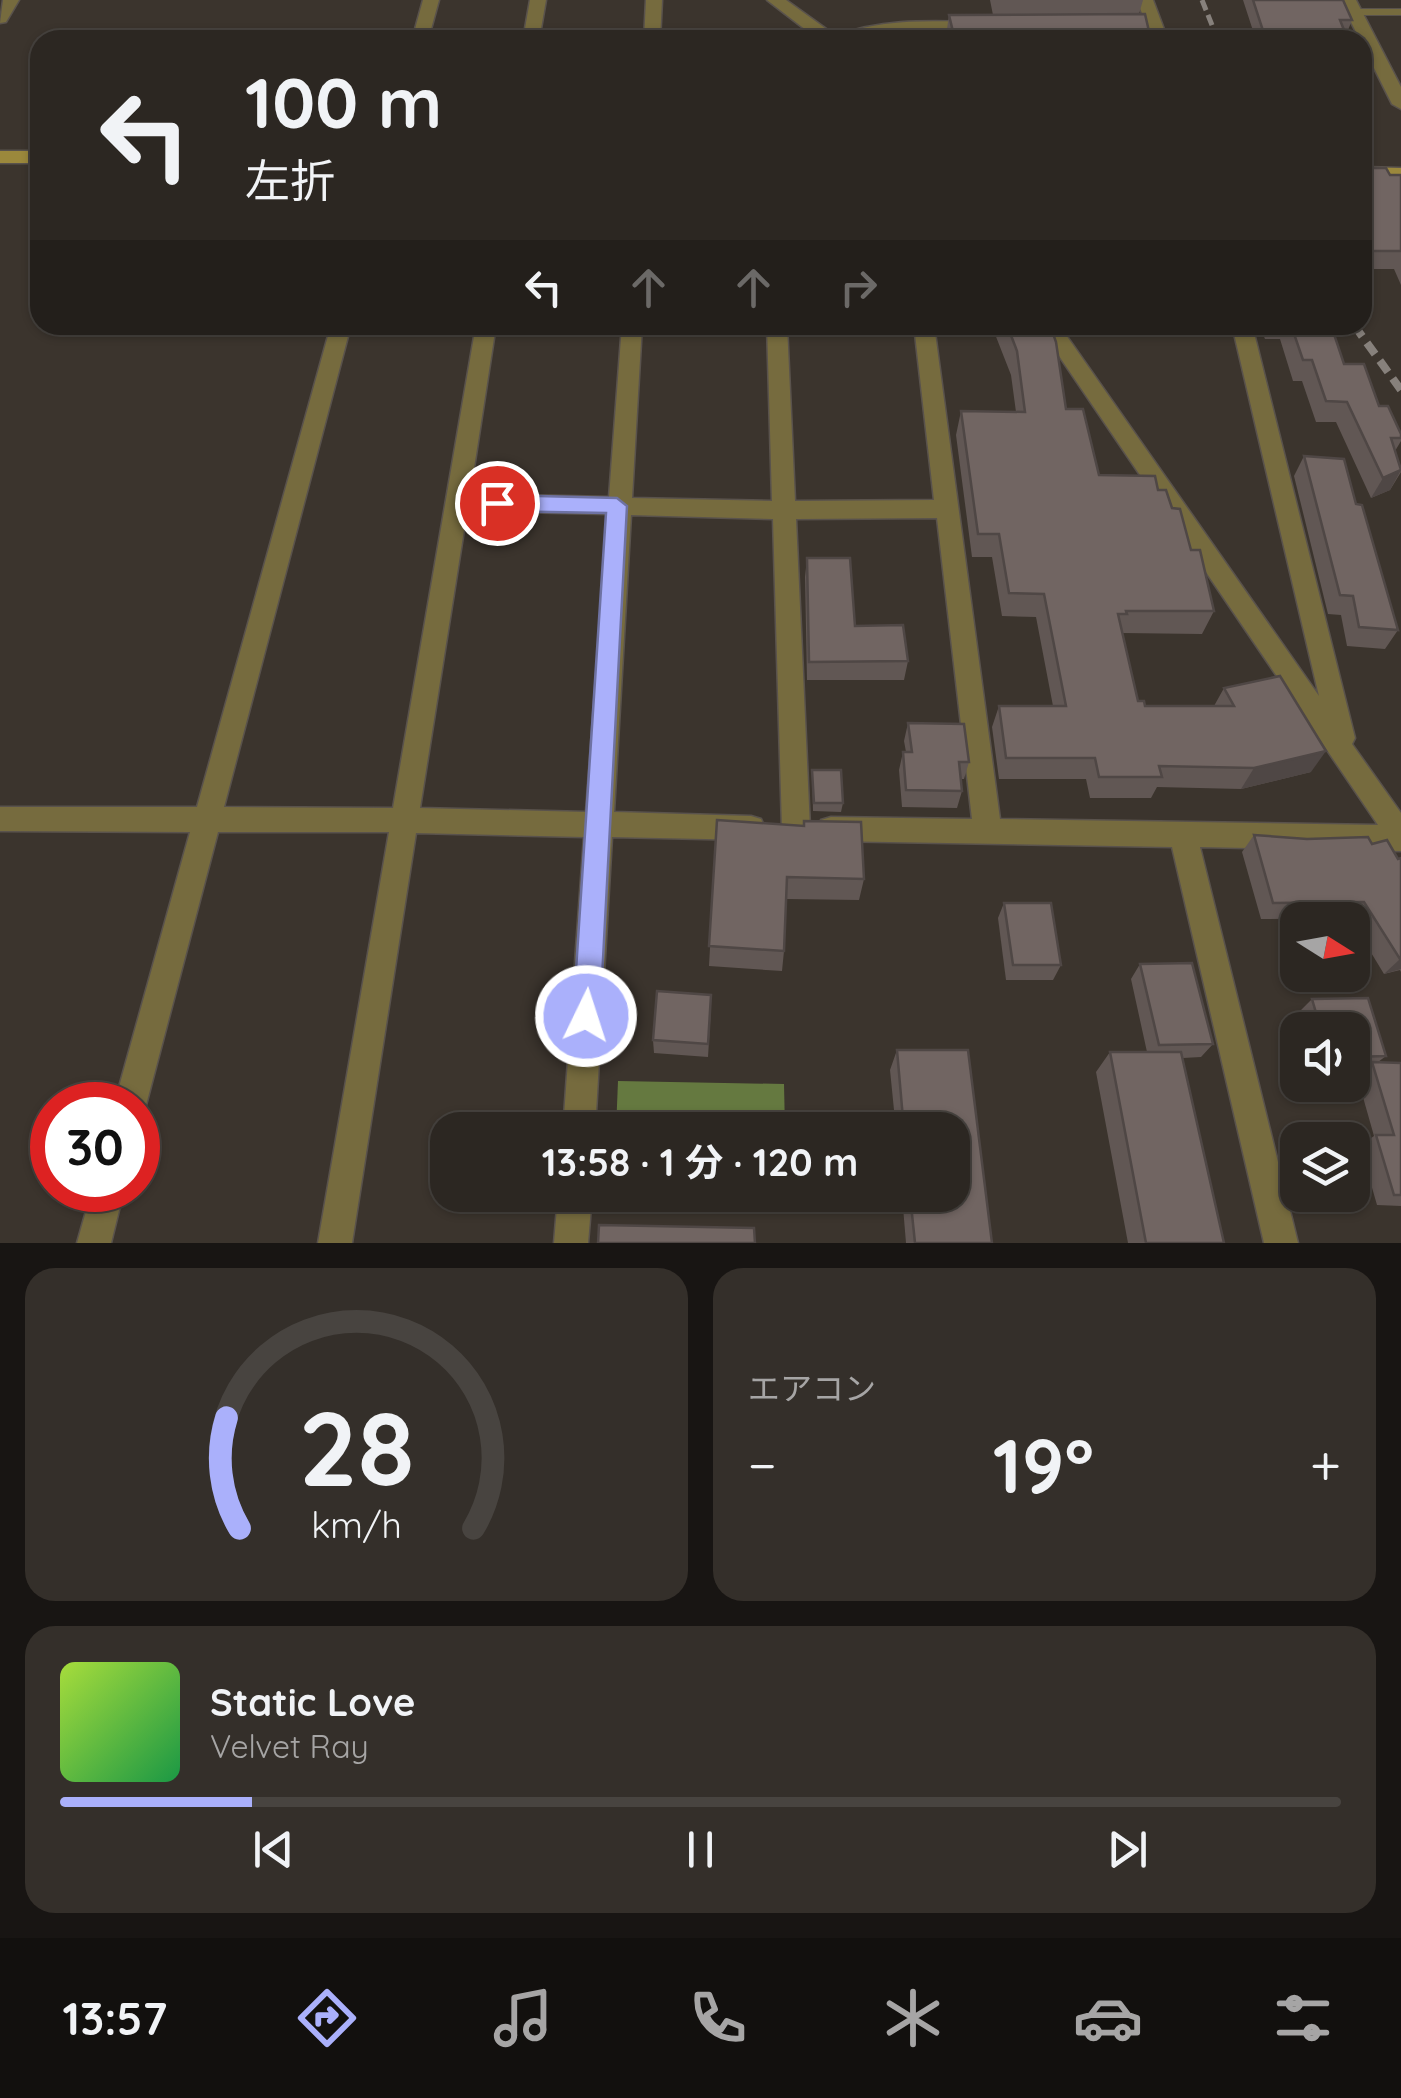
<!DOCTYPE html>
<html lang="ja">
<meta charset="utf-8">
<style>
body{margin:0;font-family:Quicksand,"Noto Sans JP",sans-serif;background:#342f2a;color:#f1f3f6;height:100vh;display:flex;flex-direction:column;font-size:38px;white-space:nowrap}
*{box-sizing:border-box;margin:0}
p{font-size:32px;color:#a6a5a5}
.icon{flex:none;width:55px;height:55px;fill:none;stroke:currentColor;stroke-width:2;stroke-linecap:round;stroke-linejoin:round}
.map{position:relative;height:1243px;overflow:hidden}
.details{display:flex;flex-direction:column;gap:25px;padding:25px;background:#181513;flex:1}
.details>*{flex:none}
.top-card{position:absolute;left:30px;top:30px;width:1342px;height:305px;border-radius:30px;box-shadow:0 2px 8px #0004,0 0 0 2px #484440;background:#2c2722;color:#f1f3f6;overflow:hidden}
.needle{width:65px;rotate:101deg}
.controls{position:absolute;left:1280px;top:902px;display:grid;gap:20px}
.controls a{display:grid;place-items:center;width:90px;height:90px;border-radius:20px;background:#2c2722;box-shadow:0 2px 8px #0004,0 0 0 2px #484440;font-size:50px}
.speed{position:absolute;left:30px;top:1082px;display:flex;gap:20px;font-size:50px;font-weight:700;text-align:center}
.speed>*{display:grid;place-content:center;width:130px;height:130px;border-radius:50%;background:#2c2722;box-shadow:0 2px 8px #0004,0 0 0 2px #484440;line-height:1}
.speed .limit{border:15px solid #d22;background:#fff;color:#111}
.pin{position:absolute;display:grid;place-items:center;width:85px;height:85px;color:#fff;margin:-42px;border:5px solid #fff;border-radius:50%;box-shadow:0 2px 10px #0007}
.me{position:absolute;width:110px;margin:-55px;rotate:4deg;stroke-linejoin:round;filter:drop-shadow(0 0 8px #0008)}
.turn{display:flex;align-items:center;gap:35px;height:210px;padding:0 50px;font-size:45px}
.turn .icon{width:130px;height:130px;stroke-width:2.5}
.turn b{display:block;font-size:70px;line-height:85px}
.lanes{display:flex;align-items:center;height:95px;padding:0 50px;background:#0003;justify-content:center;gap:50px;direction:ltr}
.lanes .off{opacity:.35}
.big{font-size:75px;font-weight:700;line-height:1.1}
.details .widget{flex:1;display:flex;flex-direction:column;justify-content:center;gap:15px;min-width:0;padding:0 35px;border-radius:30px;background:#342f2a}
.details .dial{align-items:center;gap:0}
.dial svg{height:260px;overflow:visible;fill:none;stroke:#484440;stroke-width:7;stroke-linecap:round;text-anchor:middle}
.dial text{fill:#f1f3f6;stroke:none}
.song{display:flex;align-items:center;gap:30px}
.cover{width:120px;height:120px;border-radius:15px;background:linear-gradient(135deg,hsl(80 70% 55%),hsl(140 70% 35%))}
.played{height:10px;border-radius:5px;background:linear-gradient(90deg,#aab0fb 15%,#484440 15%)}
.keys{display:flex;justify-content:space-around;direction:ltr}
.heat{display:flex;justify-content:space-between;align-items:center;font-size:55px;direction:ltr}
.details .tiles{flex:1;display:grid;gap:25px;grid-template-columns:1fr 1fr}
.widget:last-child{grid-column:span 2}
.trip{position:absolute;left:430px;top:1112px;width:540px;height:100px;border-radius:30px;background:#2c2722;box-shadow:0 2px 8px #0004,0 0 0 2px #484440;font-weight:700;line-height:100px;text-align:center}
.dock{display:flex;height:160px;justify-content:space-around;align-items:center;background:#12100e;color:#a6a5a5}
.dock .icon{width:70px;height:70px}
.dock .on{color:#aab0fb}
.dock b{font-size:45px;color:#f1f3f6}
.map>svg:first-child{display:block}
</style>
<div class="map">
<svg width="1401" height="1243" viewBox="0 0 1401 1243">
<rect width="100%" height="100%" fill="#3b342d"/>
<polygon fill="#657940" points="618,1081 784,1084 785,1130 616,1130"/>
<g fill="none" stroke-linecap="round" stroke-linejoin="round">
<defs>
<polygon id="service" points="1401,9 1401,15 1355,15 1349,12 1355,9"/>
<g id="minor">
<polygon points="423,0 439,0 428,40 412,40"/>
<polygon points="530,0 546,0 539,40 523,40"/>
<polygon points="646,0 662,0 660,40 644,40"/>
<path d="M767 0H786L836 36C883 18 930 21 980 22L988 27 980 32 910 31 857 40H819Z"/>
<polygon points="1137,0 1153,0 1168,40 1152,40"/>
<polygon points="1340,0 1356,0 1401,87 1401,109 1392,104"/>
<path d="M331 325H351L224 807 393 808 476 325H496L470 494 609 497 622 325H642L632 498 772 501 767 325H787L795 501 934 500 914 325H934L1000 819 1378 825 1038 325H1059L1319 696 1232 325H1252L1355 738 1352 744 1401 813V851L1200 847 1298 1243H1264L1172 847 831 841 821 838 817 829 821 820 831 817 972 819 937 518 796 519 810 828 806 837 796 840 786 837 782 828 773 519 631 515 614 812 751 816 761 819 765 828 761 837 751 840 612 837 595 1130H563L584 837 416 833 352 1243H318L389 832H218L146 1105 138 1118V1105H114L190 832 0 831V807H197ZM467 511 608 514 586 812 420 808Z"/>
<polygon points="92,1190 124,1190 111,1243 77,1243"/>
<polygon points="558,1195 592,1195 588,1243 554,1243"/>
</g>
<polygon id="tertiary" points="3,0 19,0 6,22 0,23"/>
<g id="secondary">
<rect x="0" y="151" width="40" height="12"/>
<polygon points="1362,167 1401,168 1401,180 1362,179"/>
</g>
</defs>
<use href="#service" stroke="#59524c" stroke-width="2"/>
<use href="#minor" stroke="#59524c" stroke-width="3"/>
<use href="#tertiary" stroke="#59524c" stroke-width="3"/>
<use href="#secondary" stroke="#59524c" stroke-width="3"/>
<use href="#service" fill="#766b3e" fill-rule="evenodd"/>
<use href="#minor" fill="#766b3e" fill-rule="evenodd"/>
<use href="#tertiary" fill="#766b3e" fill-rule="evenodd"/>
<use href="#secondary" fill="#9b883c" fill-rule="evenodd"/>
<polyline stroke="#87817c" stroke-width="5" stroke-dasharray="11 5" stroke-linecap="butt" points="1202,0 1218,40"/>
<polyline stroke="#87817c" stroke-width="8" stroke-dasharray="14 8" stroke-linecap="butt" points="1354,325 1401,390"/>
</g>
<g fill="#615754">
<polygon points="990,0 1143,0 1139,14 1151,40 947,40 946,36 949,15 993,15"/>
<polygon points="1243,0 1343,0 1352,20 1346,35 1348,40 1256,40"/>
<polygon points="1362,168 1390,175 1401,175 1401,285 1394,269 1362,269"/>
<polygon points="994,325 1050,325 1066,409 1099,475 1158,490 1172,508 1191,550 1214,611 1202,634 1122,633 1138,701 1145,706 1214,706 1224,688 1311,772 1241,789 1157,787 1151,798 1090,798 1086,779 999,779 992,727 999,706 1053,706 1036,617 1002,616 992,557 972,557 956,435 961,411 1016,412 1011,375 993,329"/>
<polygon points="1259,325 1331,325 1344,364 1401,434 1401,441 1395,451 1401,467 1401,472 1390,490 1371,498 1336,422 1316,422 1302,381 1293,381 1280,339 1265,339"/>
<polygon points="1304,456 1356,504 1398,630 1385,649 1347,646 1341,615 1328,614 1294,476"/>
<polygon points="807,558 855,626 908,661 904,680 807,680 805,577"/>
<polygon points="908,723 969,762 964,779 961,779 962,791 957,808 902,807 899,770 903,752 906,752 904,741"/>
<polygon points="812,770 843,803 841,812 813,811"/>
<polygon points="717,820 864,879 859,900 786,899 784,951 782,971 709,966"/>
<polygon points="1254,835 1372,844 1398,859 1401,858 1401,972 1400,970 1384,974 1350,918 1261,919 1242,852"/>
<polygon points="1004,903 1061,965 1053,980 1006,980 998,918"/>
<polygon points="1140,964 1213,1044 1201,1057 1183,1058 1224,1243 1128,1243 1096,1072 1110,1052 1147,1052 1131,979"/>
<polygon points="1368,998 1386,1056 1378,1062 1401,1063 1401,1207 1401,1206 1377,1205 1360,1146 1374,1136 1357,1076 1364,1070 1352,1070 1352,1030 1303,1030 1298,1013 1312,999"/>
<polygon points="711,1009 708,1057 654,1053 653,1040"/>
<polygon points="897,1050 968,1050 992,1243 906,1243 902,1195 952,1195 952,1130 896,1130 890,1070"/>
</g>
<g fill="#4f4745">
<polygon points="1401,470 1390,490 1371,498 1383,478"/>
<polygon points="1326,751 1311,772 1241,789 1254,768"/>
<polygon points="1400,959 1401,959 1401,969 1384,974"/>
</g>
<g fill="#716562" stroke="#4f4745" stroke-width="2.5">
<polygon points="1253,0 1343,0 1352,20 1340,20 1348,40 1266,40"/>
<polygon points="1145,14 1151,40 1091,40 1090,36 980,36 983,40 955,40 949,15"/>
<polygon points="1362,168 1386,168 1390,175 1401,175 1401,251 1366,251 1362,243"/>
<polygon points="1007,325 1050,325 1056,342 1066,409 1083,409 1099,475 1155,476 1158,490 1166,490 1172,508 1180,509 1191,550 1200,550 1214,611 1126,611 1127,614 1118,614 1138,701 1144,701 1145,706 1234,706 1224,688 1280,676 1326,751 1254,768 1159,766 1162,777 1099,777 1095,758 1006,758 999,706 1066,706 1044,594 1009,593 999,534 978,534 961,411 1025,412 1017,351"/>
<polygon points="1291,325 1331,325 1344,364 1364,364 1379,406 1388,406 1401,434 1401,438 1391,438 1401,470 1383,478 1347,402 1326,401 1312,360 1303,360"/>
<polygon points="1304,456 1344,459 1356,504 1362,505 1398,630 1359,627 1353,596 1340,595"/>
<polygon points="807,558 850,558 855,626 903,625 908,661 809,662"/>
<polygon points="908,723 964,724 969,762 959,762 962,791 906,790 903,752 912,752"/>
<polygon points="812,770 841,770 843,803 814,803"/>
<polygon points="717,820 804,826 804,821 861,822 864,879 787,877 784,951 709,946"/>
<polygon points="1254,835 1307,839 1368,837 1372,844 1387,840 1398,859 1401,858 1401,959 1400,959 1364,902 1273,903"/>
<polygon points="1004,903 1051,903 1061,965 1013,965"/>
<polygon points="1192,963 1213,1044 1159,1045 1140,964"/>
<polygon points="657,991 711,995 708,1044 653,1040"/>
<polygon points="1368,998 1386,1056 1352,1057 1352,1030 1321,1030 1312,999"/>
<polygon points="897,1050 968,1050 992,1243 915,1243 910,1195 952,1195 952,1130 904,1130"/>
<polygon points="1110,1052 1181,1052 1224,1243 1146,1243"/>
<polygon points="1372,1062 1401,1063 1401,1195 1394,1195 1376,1135 1394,1135"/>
<polygon points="599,1225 754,1228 755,1243 598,1243"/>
</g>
<polygon fill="#aab0fb" stroke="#6e72a3" stroke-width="2.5" points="497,495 617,498 627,506 600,1016 596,1025 586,1029 577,1025 573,1016 606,513 497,511 486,503"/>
</svg>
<div class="controls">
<a><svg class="needle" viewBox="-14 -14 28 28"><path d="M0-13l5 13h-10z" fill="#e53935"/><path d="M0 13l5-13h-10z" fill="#a6a5a5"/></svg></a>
<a><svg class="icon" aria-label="sound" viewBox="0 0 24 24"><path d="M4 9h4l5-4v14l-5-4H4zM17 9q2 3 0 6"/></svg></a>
<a><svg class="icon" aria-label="layers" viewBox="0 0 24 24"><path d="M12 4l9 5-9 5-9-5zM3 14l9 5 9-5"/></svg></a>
</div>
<div class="speed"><div class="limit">30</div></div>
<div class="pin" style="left:497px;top:503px;background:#d93025"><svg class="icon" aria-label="arrive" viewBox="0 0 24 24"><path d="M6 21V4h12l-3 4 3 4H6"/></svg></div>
<svg class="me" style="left:586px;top:1016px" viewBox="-20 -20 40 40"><circle r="17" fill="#aab0fb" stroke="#fff" stroke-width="3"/><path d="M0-11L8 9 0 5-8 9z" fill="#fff"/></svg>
<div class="trip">13:58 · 1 分 · 120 m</div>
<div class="top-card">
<div class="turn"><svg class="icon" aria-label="left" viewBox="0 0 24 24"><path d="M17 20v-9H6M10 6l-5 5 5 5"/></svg><div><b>100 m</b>左折</div></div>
<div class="lanes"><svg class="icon" aria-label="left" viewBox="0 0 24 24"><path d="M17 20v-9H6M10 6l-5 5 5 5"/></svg><svg class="icon off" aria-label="ahead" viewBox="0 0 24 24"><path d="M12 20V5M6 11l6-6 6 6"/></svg><svg class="icon off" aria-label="ahead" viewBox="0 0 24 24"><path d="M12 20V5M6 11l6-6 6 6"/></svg><svg class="icon off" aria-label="right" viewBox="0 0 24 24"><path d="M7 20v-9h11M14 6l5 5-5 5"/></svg></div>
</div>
</div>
<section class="details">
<div class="tiles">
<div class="widget dial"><svg viewBox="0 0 100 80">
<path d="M14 69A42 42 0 1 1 86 69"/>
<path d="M14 69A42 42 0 0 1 10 35" stroke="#aab0fb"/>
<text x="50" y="56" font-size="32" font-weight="700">28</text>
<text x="50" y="72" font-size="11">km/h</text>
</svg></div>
<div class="widget"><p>エアコン</p>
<div class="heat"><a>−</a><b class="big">19°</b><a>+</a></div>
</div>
<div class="widget">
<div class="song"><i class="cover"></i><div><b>Static Love</b><p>Velvet Ray</p></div></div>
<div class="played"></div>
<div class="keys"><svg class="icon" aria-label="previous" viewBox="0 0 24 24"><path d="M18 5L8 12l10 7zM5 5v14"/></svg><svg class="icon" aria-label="pause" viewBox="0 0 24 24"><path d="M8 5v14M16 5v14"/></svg><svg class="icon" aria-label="next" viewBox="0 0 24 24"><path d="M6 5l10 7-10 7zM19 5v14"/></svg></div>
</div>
</div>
</section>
<nav class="dock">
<b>13:57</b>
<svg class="icon on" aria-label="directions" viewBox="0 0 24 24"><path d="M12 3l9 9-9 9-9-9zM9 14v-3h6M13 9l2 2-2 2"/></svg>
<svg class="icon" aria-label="music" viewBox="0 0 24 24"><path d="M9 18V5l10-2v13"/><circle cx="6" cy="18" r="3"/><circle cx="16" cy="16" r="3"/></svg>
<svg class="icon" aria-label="phone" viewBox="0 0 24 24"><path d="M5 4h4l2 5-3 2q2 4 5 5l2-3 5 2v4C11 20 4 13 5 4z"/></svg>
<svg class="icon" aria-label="climate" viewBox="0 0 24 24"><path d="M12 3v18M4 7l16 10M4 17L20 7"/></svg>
<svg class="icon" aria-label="car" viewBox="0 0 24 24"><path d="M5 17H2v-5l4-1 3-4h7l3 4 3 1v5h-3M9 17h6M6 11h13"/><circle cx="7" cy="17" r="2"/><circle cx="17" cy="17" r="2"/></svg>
<svg class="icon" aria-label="filters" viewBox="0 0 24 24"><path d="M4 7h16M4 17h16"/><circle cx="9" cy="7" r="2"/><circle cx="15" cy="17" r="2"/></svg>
</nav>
